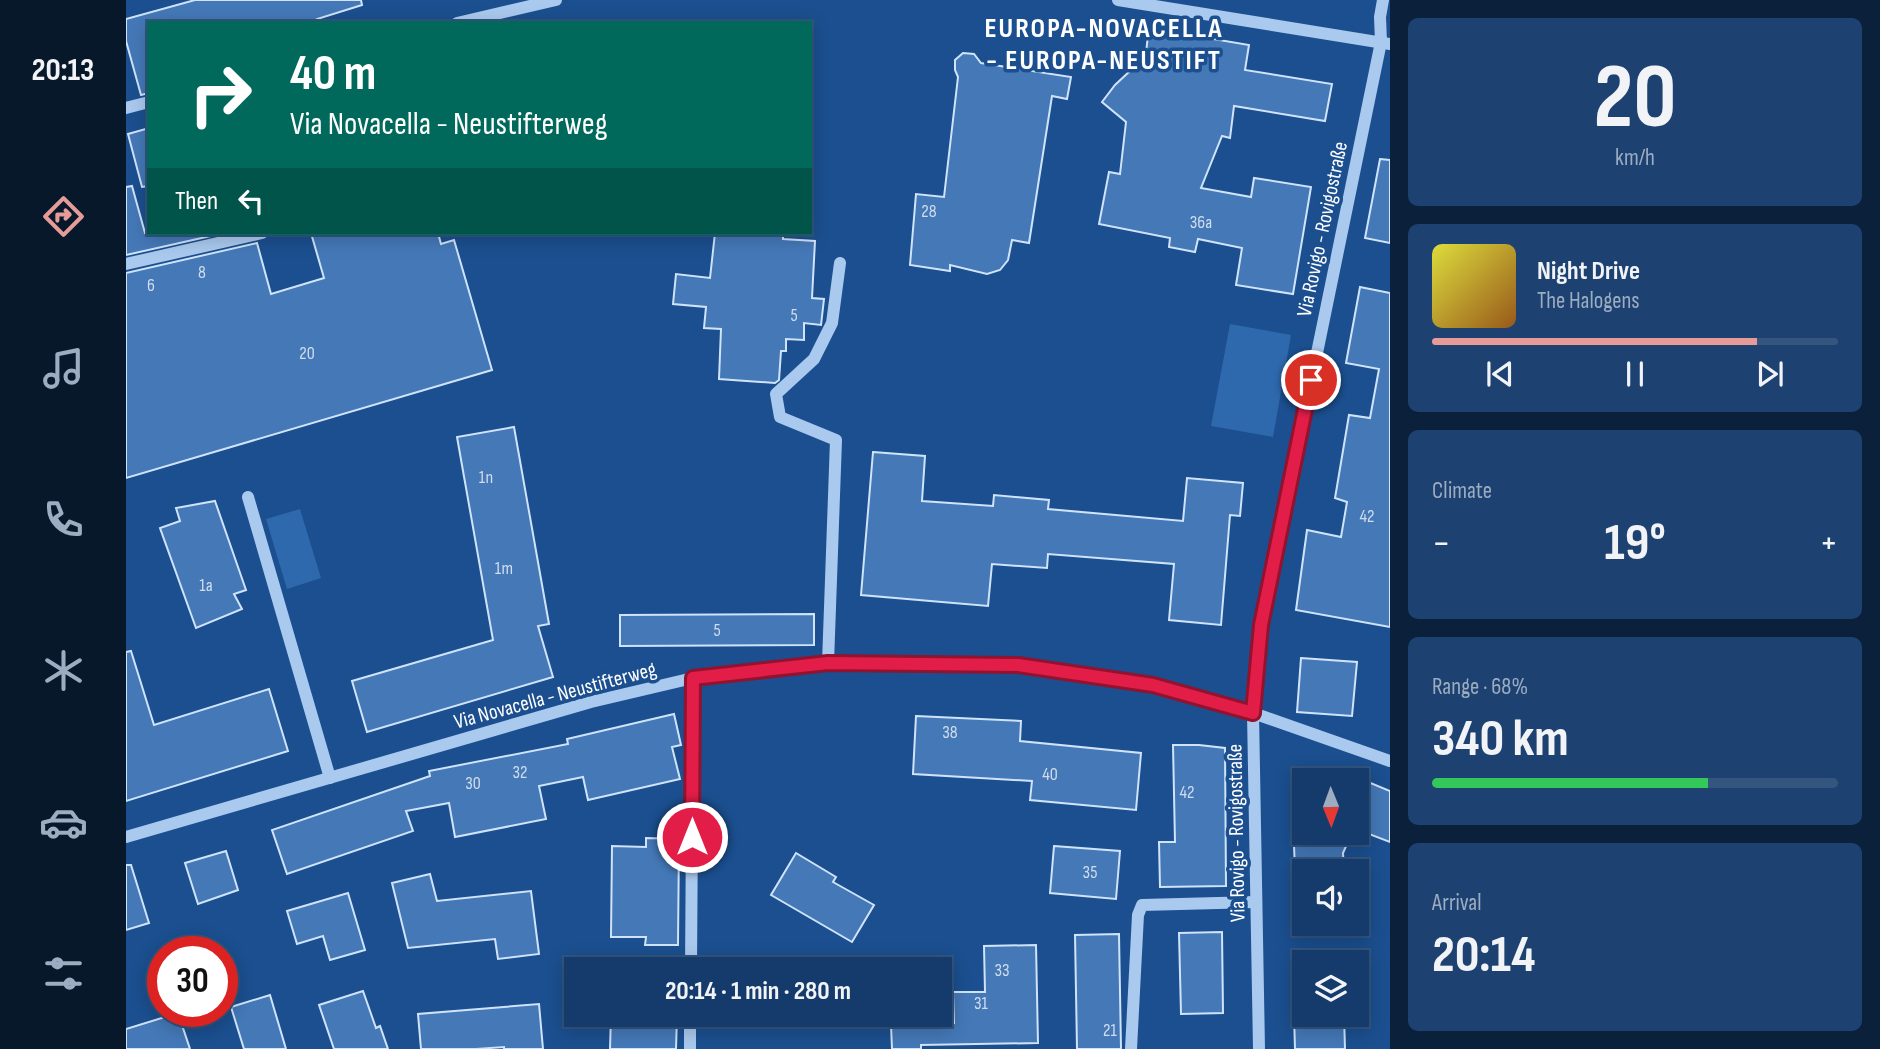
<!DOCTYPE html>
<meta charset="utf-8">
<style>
body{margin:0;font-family:"Sofia Sans Condensed",sans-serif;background:#1d4271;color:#f1f3f6;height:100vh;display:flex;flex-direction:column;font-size:26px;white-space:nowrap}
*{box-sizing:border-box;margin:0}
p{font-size:23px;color:#9dadc1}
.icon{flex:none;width:38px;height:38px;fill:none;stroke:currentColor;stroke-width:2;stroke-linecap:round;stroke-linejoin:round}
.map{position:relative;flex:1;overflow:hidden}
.side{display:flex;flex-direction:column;gap:18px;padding:18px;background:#0b203b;width:490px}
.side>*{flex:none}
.banner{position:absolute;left:21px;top:21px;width:665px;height:214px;border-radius:0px;box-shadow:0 4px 18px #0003,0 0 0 2px #33557e;background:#00695c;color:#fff;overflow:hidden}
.needle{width:46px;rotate:179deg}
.fabs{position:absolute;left:1166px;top:768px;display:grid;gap:14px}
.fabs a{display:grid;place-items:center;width:77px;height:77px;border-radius:0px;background:#143b6b;box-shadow:0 4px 18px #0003,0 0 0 2px #33557e;font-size:35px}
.speed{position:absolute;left:21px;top:936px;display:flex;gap:14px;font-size:35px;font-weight:700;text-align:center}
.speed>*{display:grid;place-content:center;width:91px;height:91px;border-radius:50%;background:#143b6b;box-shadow:0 4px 18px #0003,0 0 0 2px #33557e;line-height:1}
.speed .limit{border:10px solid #d22;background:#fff;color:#111}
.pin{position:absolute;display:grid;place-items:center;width:60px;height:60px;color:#fff;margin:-30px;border:4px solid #fff;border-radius:50%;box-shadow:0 2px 7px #0007}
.me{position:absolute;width:77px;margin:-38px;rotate:0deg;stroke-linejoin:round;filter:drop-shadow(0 0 5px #0008)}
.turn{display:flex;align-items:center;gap:24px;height:147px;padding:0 28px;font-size:32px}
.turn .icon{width:91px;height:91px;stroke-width:2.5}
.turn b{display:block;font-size:49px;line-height:60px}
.then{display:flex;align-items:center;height:66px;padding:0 28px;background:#0003;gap:14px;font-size:26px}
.big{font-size:52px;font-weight:700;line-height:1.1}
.side .card{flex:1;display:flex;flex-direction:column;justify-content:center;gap:10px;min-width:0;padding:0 24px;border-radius:10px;background:#1d4271}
.side .dial{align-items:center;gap:0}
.dial b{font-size:91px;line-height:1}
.song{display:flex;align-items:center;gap:21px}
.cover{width:84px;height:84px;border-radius:10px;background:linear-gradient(135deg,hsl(60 70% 55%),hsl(30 70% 35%))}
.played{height:7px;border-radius:4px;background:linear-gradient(90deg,#e69b98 80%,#33557e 80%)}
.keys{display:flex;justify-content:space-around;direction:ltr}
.heat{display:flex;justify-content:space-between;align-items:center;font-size:38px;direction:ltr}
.charge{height:10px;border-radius:5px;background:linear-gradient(90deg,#34c759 68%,#33557e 0)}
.trip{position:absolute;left:438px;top:957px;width:388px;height:70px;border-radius:0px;background:#143b6b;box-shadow:0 4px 18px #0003,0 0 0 2px #33557e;font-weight:700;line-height:70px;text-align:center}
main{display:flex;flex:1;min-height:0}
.dock{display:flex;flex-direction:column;width:126px;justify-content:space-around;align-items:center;background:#08182b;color:#9dadc1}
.dock .icon{width:49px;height:49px}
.dock .on{color:#e69b98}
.dock b{font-size:32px;color:#f1f3f6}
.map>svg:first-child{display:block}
</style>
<main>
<nav class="dock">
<b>20:13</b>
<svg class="icon on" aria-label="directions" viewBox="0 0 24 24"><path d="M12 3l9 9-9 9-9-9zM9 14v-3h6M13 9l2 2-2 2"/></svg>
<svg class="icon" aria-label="music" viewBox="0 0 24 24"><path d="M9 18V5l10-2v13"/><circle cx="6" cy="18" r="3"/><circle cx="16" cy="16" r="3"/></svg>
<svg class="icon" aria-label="phone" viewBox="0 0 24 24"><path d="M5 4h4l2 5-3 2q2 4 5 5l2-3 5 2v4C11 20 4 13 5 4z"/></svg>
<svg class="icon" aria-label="climate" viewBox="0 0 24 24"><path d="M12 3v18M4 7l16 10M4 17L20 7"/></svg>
<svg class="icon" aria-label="car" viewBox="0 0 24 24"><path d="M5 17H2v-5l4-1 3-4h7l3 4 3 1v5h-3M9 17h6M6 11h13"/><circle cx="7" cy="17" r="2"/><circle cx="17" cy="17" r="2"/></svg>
<svg class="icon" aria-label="filters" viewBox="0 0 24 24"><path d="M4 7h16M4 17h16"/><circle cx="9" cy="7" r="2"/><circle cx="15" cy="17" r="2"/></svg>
</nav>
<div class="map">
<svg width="1264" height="1049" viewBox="0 0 1264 1049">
<rect width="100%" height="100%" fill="#1b4f8f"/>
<g fill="#2e69ad">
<polygon points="1104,324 1165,335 1147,437 1085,426"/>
<polygon points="174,509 195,578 161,589 140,519"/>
</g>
<g fill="#4478b7" stroke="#cfe3fa" stroke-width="2">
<polygon points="69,0 235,0 236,5 191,19 193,23 23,23 23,93 15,95 0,41 0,19"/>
<polygon points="1023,28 1123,45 1119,70 1206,84 1199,121 1108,106 1104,138 1096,136 1075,188 1125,197 1128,178 1185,187 1167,294 1110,285 1116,248 1072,239 1069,252 1043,247 1044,238 973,224 983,172 994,174 1000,122 976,102 989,85 1005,70 1005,62 1011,54 1020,52"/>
<polygon points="837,53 848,54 855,63 945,77 941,99 926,96 903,243 886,240 882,260 874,270 861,274 824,265 824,271 784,265 790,194 818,197 832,77 829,70 829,60"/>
<polygon points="23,128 23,186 16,187 2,134"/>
<polygon points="1254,159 1264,160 1264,243 1239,238"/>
<polygon points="6,186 19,233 98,233 0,255 0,187"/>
<polygon points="185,233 312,233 315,244 328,240 366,370 0,478 0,273 131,243 145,294 198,278"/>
<polygon points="589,233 627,236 627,233 657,233 657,239 689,241 686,298 698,299 695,325 678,323 678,340 660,339 660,351 655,351 653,380 649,383 593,379 595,329 578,328 580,307 547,304 550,274 584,278"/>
<polygon points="1234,287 1264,293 1264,627 1170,610 1181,530 1215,537 1221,502 1209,498 1223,415 1244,418 1253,369 1220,363"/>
<polygon points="388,427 423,624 412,626 427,677 241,732 226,681 367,640 331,437"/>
<polygon points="747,452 799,456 796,501 867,506 868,495 923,500 922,509 1057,521 1061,478 1117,483 1114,516 1104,515 1095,625 1043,620 1048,564 922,554 921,568 866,564 862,606 735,595"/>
<polygon points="89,501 120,590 108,594 116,609 70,628 34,528 54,521 50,508"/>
<polygon points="688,614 688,645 494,646 494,615"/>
<polygon points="5,651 28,725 143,689 162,751 0,801 0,652"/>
<polygon points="1175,658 1231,662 1226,716 1171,712"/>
<polygon points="548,714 555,745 546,747 554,779 462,800 457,777 413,786 420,819 329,837 323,803 280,811 287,831 161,874 146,830 304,776 303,771 442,744 441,739"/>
<polygon points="790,716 895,721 894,741 1015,753 1010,810 904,800 906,781 787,774"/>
<polygon points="1047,745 1073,745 1099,748 1100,886 1034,887 1033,842 1049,842"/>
<polygon points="1230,777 1264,791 1264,842 1230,829"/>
<polygon points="1173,833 1226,833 1217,853 1218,872 1169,872 1168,845"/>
<polygon points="520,838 553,839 552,945 519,945 520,937 485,937 486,846 520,847"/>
<polygon points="928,846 994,851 990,899 924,893"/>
<polygon points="100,851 112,890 72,904 59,863"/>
<polygon points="670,853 710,877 707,882 748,905 726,942 645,895"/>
<polygon points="0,865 5,865 23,923 0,930"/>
<polygon points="304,874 311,901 405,891 413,954 372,959 369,939 282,948 266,883"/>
<polygon points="222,893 239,950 204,960 197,936 171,944 161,911"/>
<polygon points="1096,932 1097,1013 1055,1014 1053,933"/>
<polygon points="993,934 995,1049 951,1049 949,935"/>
<polygon points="910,945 912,1043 795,1045 795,1049 766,1049 765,1025 828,1023 827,992 859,992 858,946"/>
<polygon points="237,991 250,1028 254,1026 262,1049 208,1049 193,1005"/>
<polygon points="144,995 160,1049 118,1049 105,1007"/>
<polygon points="413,1004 417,1049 378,1049 378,1047 350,1049 295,1049 292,1014"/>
<polygon points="52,1013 64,1049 0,1049 0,1029"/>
<polygon points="485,1015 551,1015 550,1049 484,1049"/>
<polygon points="1168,1015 1218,1015 1219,1049 1169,1049"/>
</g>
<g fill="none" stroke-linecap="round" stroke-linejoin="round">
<g stroke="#a9c9ee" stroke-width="12">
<polyline points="992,0 1264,44"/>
<polyline points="331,23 430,0"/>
<polyline points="0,108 23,102"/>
<polyline points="0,264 136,233"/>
<polyline points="122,497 204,778"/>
<polyline points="702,663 710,440 654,417 650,394 688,359 706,323 714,263"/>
<polyline points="0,837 465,702 567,678 702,663 892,665 1027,685 1127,713 1264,761"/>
<polyline points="565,970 567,678"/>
<polyline points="564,1049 564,1015"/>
<polyline points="1005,1049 1012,915 1016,905 1130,902"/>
<polyline points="1133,1049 1127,713 1135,625 1255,42 1254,17 1257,0"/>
</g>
</g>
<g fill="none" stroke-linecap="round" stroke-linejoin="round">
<defs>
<polyline id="route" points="566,837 567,678 702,663 892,665 1027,685 1127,713 1135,625 1185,380"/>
</defs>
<use href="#route" stroke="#92132f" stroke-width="18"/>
<use href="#route" stroke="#e11d48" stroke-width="12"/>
</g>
<g text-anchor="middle" stroke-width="7" stroke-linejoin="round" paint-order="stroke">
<g font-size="18" fill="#d0dded">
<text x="803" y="217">28</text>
<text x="1075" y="228">36a</text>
<text x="76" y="278">8</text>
<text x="25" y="291">6</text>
<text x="668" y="321">5</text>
<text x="181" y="359">20</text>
<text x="360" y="483">1n</text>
<text x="1241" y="522">42</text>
<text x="378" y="574">1m</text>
<text x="80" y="591">1a</text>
<text x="591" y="636">5</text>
<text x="824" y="738">38</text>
<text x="394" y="778">32</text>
<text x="924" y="780">40</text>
<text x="347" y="789">30</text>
<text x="1061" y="798">42</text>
<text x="964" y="878">35</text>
<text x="876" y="976">33</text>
<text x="855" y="1009">31</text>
<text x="984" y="1036">21</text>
</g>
<g font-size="21" fill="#fff" stroke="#1b4f8f">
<text transform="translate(1196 229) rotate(-78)" y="7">Via Rovigo - Rovigostraße</text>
<text transform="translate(429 695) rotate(-15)" y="7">Via Novacella - Neustifterweg</text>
<text transform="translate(1110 833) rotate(-91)" y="7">Via Rovigo - Rovigostraße</text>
</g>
<g font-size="28" font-weight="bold" letter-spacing="2" fill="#fff" stroke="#1b4f8f">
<text x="978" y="37">EUROPA-NOVACELLA<tspan x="978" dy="32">- EUROPA-NEUSTIFT</tspan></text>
</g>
</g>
</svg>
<div class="fabs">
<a><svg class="needle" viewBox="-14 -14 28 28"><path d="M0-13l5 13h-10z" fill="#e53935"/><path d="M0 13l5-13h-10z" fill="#9dadc1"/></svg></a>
<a><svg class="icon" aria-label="sound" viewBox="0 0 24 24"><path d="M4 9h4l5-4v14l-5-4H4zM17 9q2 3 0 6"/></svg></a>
<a><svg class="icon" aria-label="layers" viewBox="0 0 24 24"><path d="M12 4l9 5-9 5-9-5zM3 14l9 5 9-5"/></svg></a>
</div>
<div class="speed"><div class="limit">30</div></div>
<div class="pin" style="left:1185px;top:380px;background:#d93025"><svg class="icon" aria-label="arrive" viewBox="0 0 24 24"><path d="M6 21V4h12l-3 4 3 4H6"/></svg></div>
<svg class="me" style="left:566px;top:837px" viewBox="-20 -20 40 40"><circle r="17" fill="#e11d48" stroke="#fff" stroke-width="3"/><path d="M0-11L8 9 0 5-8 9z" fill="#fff"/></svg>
<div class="trip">20:14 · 1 min · 280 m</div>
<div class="banner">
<div class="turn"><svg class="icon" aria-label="right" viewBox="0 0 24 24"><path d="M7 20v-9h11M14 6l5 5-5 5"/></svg><div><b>40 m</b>Via Novacella - Neustifterweg</div></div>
<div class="then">Then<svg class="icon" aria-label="left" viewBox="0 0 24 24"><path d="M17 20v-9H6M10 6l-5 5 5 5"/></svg></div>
</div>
</div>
<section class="side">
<div class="card dial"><b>20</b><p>km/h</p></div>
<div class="card">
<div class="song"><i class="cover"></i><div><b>Night Drive</b><p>The Halogens</p></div></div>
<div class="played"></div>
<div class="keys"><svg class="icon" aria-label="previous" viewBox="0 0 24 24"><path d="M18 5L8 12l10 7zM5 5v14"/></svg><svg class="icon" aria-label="pause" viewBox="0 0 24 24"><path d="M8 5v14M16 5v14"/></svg><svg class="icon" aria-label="next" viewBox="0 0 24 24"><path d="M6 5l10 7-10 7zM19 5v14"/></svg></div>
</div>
<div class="card"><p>Climate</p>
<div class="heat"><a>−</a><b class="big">19°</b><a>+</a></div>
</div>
<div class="card"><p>Range · 68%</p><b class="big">340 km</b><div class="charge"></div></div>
<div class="card"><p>Arrival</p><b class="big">20:14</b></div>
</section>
</main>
